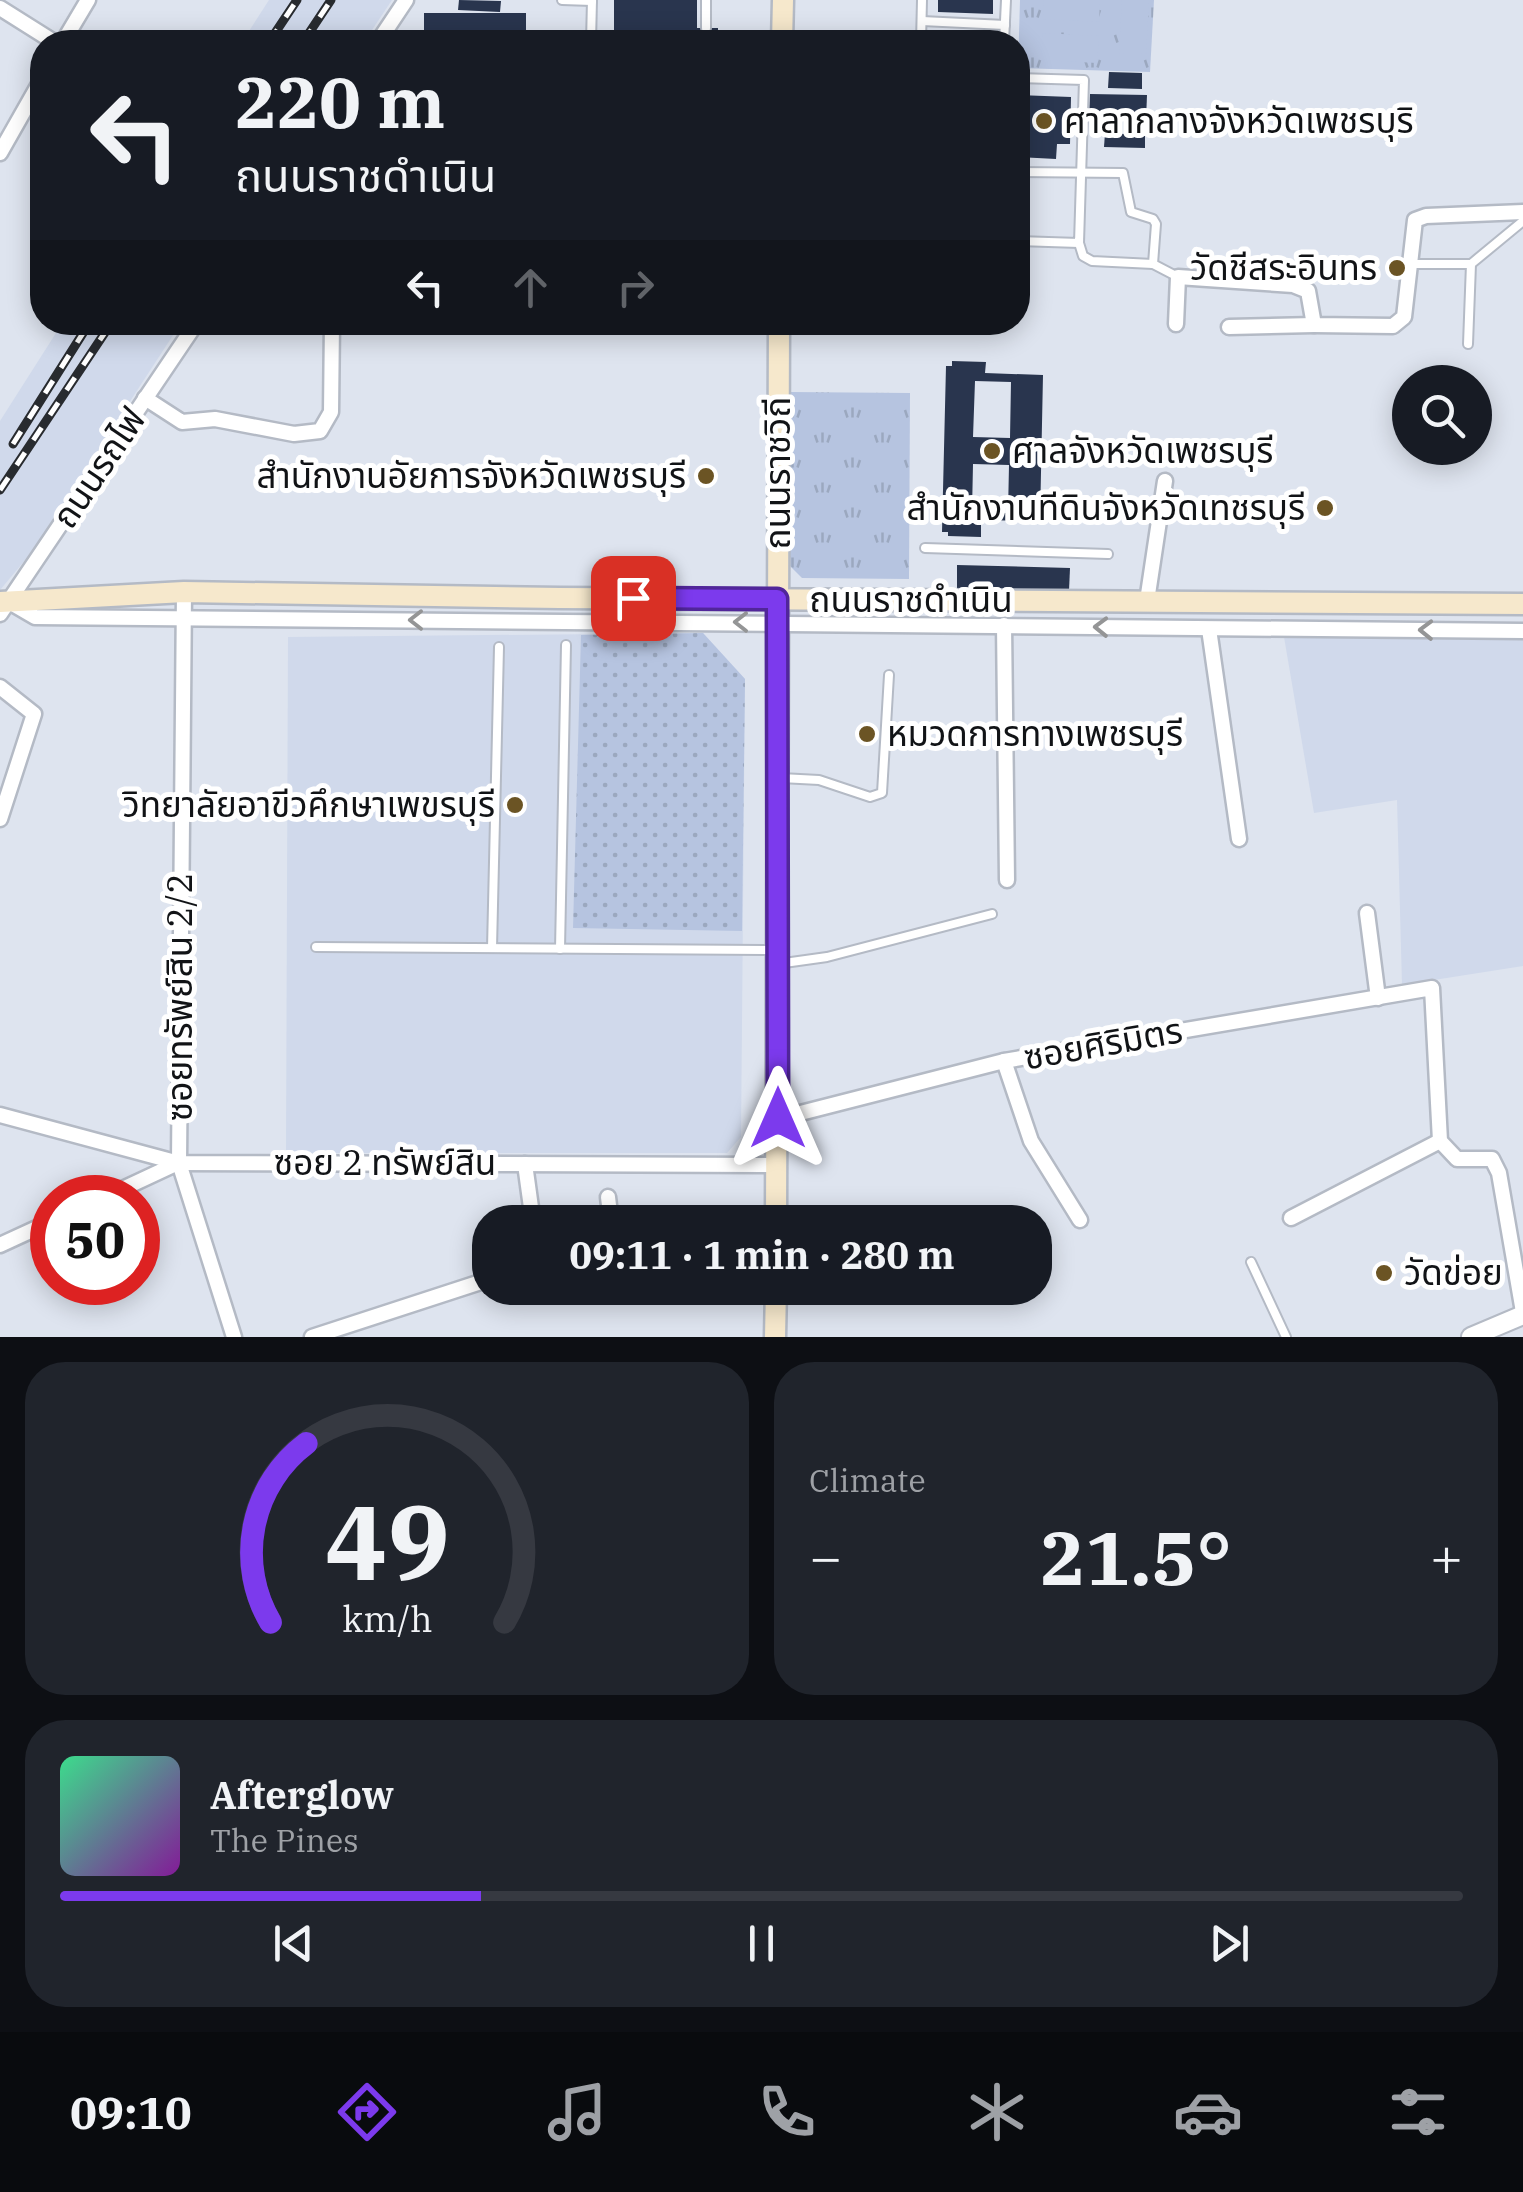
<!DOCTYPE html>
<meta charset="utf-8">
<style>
body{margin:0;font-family:"IBM Plex Serif","Noto Sans Thai",serif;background:#20242c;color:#f1f3f6;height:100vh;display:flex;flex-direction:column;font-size:38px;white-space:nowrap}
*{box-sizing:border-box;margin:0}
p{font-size:32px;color:#9ea1a6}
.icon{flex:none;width:55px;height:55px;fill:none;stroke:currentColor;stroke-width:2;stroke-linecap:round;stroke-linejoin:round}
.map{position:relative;height:1337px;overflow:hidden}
.side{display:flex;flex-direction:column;gap:25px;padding:25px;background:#0d0f14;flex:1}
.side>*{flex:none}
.guide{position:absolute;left:30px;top:30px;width:1000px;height:305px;border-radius:40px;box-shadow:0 5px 25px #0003;background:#171b24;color:#f1f3f6;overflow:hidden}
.buttons{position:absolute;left:1392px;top:365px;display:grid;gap:20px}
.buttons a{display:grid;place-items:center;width:100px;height:100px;border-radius:50%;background:#171b24;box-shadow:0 5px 25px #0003;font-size:50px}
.speed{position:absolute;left:30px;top:1175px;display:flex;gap:20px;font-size:50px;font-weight:700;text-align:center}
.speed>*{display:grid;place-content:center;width:130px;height:130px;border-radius:50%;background:#171b24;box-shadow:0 5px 25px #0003;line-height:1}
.speed .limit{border:15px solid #d22;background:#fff;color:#111}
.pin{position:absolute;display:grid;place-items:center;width:85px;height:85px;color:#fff;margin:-42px;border-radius:20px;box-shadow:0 5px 15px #0006}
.me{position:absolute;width:110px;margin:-55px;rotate:0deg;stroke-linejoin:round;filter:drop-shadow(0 0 8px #0008)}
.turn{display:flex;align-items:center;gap:35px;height:210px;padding:0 40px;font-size:45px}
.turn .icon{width:130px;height:130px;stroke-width:2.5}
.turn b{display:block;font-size:70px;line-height:85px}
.lanes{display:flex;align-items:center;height:95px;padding:0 40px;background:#0003;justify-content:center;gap:50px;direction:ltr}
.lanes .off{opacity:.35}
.big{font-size:75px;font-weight:800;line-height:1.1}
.side .widget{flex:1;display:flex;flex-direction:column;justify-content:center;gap:15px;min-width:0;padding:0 35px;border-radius:40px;background:#20242c}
.side .dial{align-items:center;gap:0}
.dial svg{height:260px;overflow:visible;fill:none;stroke:#363941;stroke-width:7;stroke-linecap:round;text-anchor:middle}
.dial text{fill:#f1f3f6;stroke:none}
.song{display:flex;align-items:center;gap:30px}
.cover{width:120px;height:120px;border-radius:15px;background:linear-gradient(135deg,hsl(150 70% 55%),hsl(290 70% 35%))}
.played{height:10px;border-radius:5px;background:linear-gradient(90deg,#7c3aed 30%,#363941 30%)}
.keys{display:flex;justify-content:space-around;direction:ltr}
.heat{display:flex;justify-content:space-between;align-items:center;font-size:55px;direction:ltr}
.side .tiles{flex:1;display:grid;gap:25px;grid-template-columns:1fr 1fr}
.widget:last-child{grid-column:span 2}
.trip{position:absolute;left:472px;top:1205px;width:580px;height:100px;border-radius:40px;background:#171b24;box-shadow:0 5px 25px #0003;font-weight:800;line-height:100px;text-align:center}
.tab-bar{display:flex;height:160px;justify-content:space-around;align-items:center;background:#090b0e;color:#9ea1a6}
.tab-bar .icon{width:70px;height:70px}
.tab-bar .active{color:#7c3aed}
.tab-bar b{font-size:45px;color:#f1f3f6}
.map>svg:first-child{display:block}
</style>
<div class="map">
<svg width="1523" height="1337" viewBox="0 0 1523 1337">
<defs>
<pattern id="grass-dots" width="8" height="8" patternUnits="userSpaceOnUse" patternTransform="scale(2.5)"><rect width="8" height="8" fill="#b6c4e0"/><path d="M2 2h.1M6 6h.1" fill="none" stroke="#9ba8bf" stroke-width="1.8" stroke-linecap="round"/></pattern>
<pattern id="park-tufts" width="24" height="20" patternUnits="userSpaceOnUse" patternTransform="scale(2.5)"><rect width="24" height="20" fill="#b6c4e0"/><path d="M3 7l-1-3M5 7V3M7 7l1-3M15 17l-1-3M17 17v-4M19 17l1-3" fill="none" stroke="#9ba8bf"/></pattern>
</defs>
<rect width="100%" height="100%" fill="#dee4ef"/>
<g fill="#d0d9eb">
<polygon points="269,0 392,0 364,42 242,42"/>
<polygon points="63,322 181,323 31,553 0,590 0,421"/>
<polygon points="703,633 745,679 741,1137 727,1153 286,1153 288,637"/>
<polygon points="1284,637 1523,638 1523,966 1402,985 1397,800 1314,813"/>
</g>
<polygon fill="url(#grass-dots)" points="703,633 745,679 742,931 573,928 581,635"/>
<g fill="url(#park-tufts)">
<polygon points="1020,0 1154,0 1150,72 1018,68"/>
<polygon points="790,392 910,393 909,579 802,578 789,565"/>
</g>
<g fill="#b6c4e0">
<polygon points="1044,0 1100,0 1099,22 1043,19"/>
<polygon points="1122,0 1149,0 1146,54 1119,53"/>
<polygon points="1043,33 1099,36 1097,63 1041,60"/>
</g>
<g fill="#29354e" fill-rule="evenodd">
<polygon points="459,0 501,1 500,12 458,10"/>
<polygon points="614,0 697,0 697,28 718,28 718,42 614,42"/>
<polygon points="938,0 993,0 993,14 938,12"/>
<rect x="424" y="13" width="102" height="29"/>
<polygon points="1109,72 1142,73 1142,89 1108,88"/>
<polygon points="1090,94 1147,95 1146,120 1089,119"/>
<polygon points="1018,95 1071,97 1070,144 1057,144 1056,159 1018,157"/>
<polygon points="1105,133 1145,135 1145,148 1104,147"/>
<path d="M952 361 986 362 985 373 1043 375 1040 521 981 520V537L948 536V532H942L946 366H952ZM975 381 1011 382 1010 438 973 437ZM973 464 1009 465 1008 513 972 512Z"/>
<polygon points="957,565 1070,568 1069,591 957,588"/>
</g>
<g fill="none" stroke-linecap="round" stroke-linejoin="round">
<defs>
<g id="service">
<polyline points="562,0 592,1"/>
<polyline points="922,21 1005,25"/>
<polyline points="706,28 706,0"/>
<polyline points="591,42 592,0"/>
<polyline points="921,42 922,0"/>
<polyline points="1004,42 1006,0"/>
<polyline points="1018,78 1084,80 1079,243 1018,241"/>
<polyline points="1018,172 1123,173 1131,212 1153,219 1156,224 1153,264"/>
<polyline points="1079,243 1083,256 1092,261 1153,264 1178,277"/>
<polyline points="1410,264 1471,264 1468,344"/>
<polyline points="1471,264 1523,221"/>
<polyline points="925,548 1108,554"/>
<polyline points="781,778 819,780 870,797 882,793 889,675"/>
<polyline points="316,947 773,950"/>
<polyline points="492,948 499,647"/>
<polyline points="560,949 566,645"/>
<polyline points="777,964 827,957 992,914"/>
<polyline points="1251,1262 1286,1337"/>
</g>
<g id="minor">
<polyline points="0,8 54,42"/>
<polyline points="63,42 88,0"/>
<polyline points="378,42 406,0"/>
<polyline points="0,153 42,79"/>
<polyline points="1176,324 1178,277 1293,285 1308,291 1314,325 1393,326 1404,317 1415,220 1426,216 1523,212"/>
<polyline points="1229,327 1314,325"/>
<polyline points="145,398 182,422 215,419 294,434 320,431 331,412 332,322"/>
<polyline points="184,592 179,1163 234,1337"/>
<polyline points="1147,601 1165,481"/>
<polyline points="11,603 35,617 1523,631"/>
<polyline points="0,614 197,322"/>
<polyline points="1004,625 1007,880"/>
<polyline points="1209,629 1239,839"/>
<polyline points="0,687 34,714 0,819"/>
<polyline points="1367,913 1378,998"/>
<polyline points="1004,1061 1031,1141 1080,1220"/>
<polyline points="0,1115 179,1163 777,1165"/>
<polyline points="777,1119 1004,1061 1432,988 1440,1141 1457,1159 1492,1159 1499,1173 1523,1312"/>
<polyline points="525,1164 533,1222"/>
<polyline points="608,1197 611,1222"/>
<polyline points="103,1198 178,1163"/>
<polyline points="1291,1218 1440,1141"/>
<polyline points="0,1245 52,1221"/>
<polyline points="661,1288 761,1288"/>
<polyline points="312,1337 490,1279"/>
</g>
<polyline id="tertiary" points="1471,1337 1523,1315"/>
<g id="secondary">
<polyline points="782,42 783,0"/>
<polyline points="0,602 184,592 560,598 1523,604"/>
<polyline points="776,1222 779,322"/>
<polyline points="775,1337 776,1288"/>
</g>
</defs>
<use href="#service" stroke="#b4bac5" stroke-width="12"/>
<use href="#minor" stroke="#b4bac5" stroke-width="19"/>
<use href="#tertiary" stroke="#b4bac5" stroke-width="22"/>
<use href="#secondary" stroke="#b4bac5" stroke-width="25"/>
<use href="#service" stroke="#fff" stroke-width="8"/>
<use href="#minor" stroke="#fff" stroke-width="14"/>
<use href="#tertiary" stroke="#fff" stroke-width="18"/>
<use href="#secondary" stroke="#f6e8cc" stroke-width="20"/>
<defs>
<g id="rail">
<polyline points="269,42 297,0"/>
<polyline points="303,42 331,0"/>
<polyline points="13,444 90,322"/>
<polyline points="0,490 112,322"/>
</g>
</defs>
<use href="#rail" stroke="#282b2f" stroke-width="9"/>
<use href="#rail" stroke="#fff" stroke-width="5" stroke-dasharray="15" stroke-linecap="butt"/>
</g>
<defs><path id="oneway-chevron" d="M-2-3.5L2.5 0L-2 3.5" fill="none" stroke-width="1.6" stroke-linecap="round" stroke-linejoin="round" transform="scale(2.5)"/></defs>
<g stroke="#949596">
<use href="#oneway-chevron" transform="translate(416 620) rotate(-180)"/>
<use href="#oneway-chevron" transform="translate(741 622) rotate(180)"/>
<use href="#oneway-chevron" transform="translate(1101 627) rotate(-179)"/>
<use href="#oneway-chevron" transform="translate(1426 630) rotate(-179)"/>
</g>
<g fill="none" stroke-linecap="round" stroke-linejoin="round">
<defs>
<polyline id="route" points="633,598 777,599 778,1118"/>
</defs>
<use href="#route" stroke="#51269a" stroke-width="25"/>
<use href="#route" stroke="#7c3aed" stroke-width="18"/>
</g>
<g fill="#6b5424" stroke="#fff" stroke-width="4">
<circle cx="1044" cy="121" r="10"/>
<circle cx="1397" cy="268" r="10"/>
<circle cx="992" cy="451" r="10"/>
<circle cx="706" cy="476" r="10"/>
<circle cx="1325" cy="508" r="10"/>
<circle cx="867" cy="734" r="10"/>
<circle cx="515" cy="805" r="10"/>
<circle cx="1384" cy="1273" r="10"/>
</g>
<g text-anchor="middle" stroke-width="10" stroke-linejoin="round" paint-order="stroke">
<g font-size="35" fill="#111316" stroke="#fff" text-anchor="start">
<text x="1064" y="133">ศาลากลางจังหวัดเพชรบุริ</text>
<text x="1377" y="280" text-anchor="end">วัดชีสระอินทร</text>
<text x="1012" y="463">ศาลจังหวัดเพชรบุรี</text>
<text x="686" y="488" text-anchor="end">สำนักงานอัยการจังหวัดเพชรบุรี</text>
<text x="1305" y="520" text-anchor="end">สำนักงานทีดินจังหวัดเทชรบุรี</text>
<text x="887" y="746">หมวดการทางเพชรบุรี</text>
<text x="495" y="817" text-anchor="end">วิทยาลัยอาขีวคึกษาเพขรบุรี</text>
<text x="1404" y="1285">วัดข่อย</text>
</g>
<g font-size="35" fill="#111316" stroke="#fff">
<text transform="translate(99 468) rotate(-56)" y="12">ถนนรถไฟ</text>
<text transform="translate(778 473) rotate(-90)" y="12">ถนนราชวิถี</text>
<text x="911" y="612">ถนนราชดำเนิน</text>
<text transform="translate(180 997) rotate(-90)" y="12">ซอยทรัพย์สิน 2/2</text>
<text transform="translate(1103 1044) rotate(-10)" y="12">ซอยศิริมิตร</text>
<text x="385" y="1175">ซอย 2 ทรัพย์สิน</text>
</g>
</g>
</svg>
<div class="buttons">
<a><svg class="icon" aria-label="search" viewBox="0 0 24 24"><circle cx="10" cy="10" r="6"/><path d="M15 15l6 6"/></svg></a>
</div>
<div class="speed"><div class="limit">50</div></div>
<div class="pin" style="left:633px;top:598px;background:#d93025"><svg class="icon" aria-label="arrive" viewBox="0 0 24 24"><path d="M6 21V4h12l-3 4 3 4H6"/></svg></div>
<svg class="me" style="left:778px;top:1118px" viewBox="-20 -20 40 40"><path d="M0-17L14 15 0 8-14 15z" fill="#7c3aed" stroke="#fff" stroke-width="4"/></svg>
<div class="trip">09:11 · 1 min · 280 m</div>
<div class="guide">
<div class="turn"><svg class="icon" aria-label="left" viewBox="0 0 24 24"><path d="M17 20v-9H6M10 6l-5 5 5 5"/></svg><div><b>220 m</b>ถนนราชดำเนิน</div></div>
<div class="lanes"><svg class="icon" aria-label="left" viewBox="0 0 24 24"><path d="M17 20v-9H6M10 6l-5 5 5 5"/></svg><svg class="icon off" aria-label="ahead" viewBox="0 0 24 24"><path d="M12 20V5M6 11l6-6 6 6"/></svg><svg class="icon off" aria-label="right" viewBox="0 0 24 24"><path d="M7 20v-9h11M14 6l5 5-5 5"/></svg></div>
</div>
</div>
<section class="side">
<div class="tiles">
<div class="widget dial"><svg viewBox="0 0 100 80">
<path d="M14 69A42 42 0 1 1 86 69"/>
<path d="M14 69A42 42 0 0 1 25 14" stroke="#7c3aed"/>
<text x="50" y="56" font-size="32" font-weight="700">49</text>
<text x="50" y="72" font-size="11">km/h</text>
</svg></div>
<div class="widget"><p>Climate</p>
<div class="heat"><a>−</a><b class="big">21.5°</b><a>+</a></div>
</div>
<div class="widget">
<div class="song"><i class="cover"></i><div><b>Afterglow</b><p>The Pines</p></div></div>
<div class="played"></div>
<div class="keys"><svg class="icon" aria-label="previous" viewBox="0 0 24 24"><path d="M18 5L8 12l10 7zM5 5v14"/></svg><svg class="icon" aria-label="pause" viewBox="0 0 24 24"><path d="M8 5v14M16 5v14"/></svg><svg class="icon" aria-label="next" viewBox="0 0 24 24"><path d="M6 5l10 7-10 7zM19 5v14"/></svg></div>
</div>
</div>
</section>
<nav class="tab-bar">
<b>09:10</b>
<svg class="icon active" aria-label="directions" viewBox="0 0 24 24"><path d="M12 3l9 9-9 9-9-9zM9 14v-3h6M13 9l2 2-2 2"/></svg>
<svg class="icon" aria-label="music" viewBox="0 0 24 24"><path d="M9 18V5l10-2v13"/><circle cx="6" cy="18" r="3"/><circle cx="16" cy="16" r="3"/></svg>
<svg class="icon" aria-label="phone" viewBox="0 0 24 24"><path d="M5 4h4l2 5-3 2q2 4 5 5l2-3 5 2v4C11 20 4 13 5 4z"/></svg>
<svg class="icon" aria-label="climate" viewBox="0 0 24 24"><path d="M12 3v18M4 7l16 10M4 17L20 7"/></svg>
<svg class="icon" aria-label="car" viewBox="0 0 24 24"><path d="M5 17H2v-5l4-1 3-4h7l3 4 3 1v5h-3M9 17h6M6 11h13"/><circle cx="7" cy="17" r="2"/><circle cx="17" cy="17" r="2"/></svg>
<svg class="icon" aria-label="filters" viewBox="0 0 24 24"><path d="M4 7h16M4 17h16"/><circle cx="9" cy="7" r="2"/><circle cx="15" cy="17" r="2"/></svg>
</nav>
